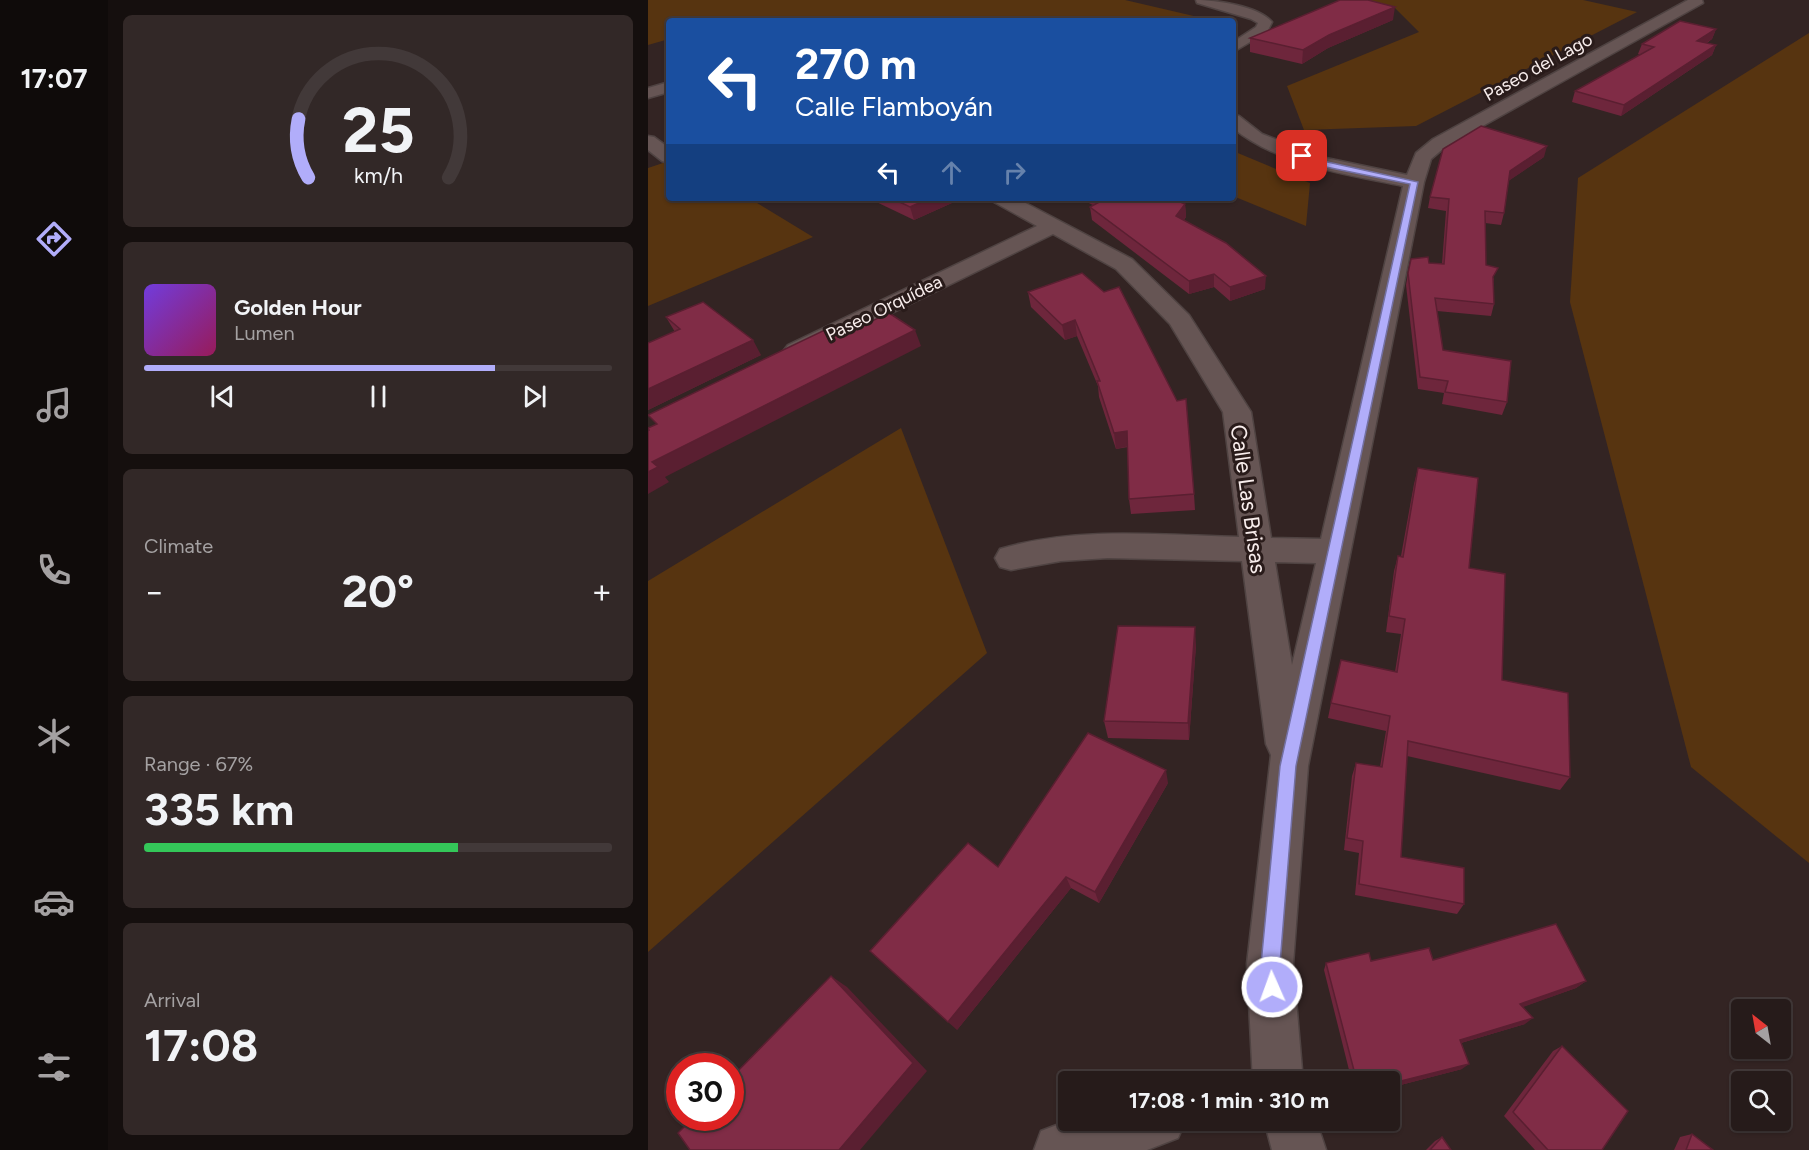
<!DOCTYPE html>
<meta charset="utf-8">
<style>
body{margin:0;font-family:Figtree,sans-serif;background:#322827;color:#f1f3f6;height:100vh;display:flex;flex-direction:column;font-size:22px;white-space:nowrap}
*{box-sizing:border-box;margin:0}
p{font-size:20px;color:#a4a1a2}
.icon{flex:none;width:33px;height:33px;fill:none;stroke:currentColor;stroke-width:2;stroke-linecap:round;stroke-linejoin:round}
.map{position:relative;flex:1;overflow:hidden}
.panel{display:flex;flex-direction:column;gap:15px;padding:15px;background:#150f0e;width:540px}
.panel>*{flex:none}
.hud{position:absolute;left:18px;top:18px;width:570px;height:183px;border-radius:6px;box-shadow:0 2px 4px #0004,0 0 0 2px #423939;background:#1a4fa0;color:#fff;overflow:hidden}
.needle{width:39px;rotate:329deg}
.buttons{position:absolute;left:1083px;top:999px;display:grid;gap:12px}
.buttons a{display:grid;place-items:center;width:60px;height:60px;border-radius:6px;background:#261b1a;box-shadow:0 2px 4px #0004,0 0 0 2px #423939;font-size:30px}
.speed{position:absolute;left:18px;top:1053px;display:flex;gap:12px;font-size:30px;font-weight:700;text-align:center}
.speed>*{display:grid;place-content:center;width:78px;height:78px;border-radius:50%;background:#261b1a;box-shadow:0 2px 4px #0004,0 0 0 2px #423939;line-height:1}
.speed .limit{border:9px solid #d22;background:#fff;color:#111}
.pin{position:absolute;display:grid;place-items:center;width:51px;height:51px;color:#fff;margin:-26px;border-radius:12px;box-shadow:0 3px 9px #0006}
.me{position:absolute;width:66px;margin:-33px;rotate:358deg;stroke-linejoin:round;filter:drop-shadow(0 0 4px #0008)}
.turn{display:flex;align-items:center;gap:21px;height:126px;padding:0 30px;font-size:27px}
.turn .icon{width:78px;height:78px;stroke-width:2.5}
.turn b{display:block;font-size:42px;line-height:51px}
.lanes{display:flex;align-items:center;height:57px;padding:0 30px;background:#0003;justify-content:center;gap:30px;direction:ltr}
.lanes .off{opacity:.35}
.big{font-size:45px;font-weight:700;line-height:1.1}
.panel .card{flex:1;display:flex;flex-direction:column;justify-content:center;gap:9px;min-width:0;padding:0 21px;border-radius:9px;background:#322827}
.panel .dial{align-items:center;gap:0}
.dial svg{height:156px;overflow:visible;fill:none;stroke:#423939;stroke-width:7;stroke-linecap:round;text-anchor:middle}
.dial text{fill:#f1f3f6;stroke:none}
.song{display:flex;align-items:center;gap:18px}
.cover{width:72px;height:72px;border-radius:9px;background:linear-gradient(135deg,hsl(260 70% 55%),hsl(330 70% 35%))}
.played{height:6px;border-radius:3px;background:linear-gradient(90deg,#b1adfa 75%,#423939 75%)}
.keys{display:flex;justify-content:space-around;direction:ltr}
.heat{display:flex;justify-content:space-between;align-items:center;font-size:33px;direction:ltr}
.charge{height:9px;border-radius:4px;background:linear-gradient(90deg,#34c759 67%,#423939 0)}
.trip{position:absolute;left:410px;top:1071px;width:342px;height:60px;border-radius:6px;background:#261b1a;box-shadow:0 2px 4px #0004,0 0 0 2px #423939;font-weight:700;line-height:60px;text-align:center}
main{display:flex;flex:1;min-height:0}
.dock{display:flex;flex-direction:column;width:108px;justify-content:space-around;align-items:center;background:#0f0b0a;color:#a4a1a2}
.dock .icon{width:42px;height:42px}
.dock .current{color:#b1adfa}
.dock b{font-size:27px;color:#f1f3f6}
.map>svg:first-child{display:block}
</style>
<main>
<nav class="dock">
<b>17:07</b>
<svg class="icon current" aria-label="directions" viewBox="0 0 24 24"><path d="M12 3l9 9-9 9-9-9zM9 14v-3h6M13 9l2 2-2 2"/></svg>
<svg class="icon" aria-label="music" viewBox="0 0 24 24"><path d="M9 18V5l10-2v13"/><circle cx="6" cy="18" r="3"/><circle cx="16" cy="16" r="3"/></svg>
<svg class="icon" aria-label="phone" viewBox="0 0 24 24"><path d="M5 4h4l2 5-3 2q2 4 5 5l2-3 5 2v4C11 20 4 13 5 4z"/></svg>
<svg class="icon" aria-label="climate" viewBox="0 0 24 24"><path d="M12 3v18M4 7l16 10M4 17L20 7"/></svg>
<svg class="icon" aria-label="car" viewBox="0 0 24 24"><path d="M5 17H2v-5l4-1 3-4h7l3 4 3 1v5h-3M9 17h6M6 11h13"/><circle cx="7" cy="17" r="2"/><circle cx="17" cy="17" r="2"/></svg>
<svg class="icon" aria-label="filters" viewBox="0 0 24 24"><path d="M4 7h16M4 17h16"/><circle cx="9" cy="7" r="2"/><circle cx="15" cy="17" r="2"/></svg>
</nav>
<section class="panel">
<div class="card dial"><svg viewBox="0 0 100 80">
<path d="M14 69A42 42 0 1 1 86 69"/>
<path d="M14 69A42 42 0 0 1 9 39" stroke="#b1adfa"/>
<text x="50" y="56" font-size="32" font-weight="700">25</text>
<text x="50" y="72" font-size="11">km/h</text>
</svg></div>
<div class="card">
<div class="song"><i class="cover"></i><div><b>Golden Hour</b><p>Lumen</p></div></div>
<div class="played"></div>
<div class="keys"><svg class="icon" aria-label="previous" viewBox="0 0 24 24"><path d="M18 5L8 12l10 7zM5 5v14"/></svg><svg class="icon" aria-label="pause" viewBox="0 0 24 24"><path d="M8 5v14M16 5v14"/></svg><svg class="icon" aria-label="next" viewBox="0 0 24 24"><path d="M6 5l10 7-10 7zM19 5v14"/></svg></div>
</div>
<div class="card"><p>Climate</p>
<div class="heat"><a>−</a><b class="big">20°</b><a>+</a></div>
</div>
<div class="card"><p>Range · 67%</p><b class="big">335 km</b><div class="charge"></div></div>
<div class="card"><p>Arrival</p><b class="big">17:08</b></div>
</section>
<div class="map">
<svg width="1161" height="1150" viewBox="0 0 1161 1150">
<rect width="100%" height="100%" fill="#332423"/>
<g fill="#573410">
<polygon points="0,0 477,0 550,17 546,21 21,21 21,39 0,45"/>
<polygon points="719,0 935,0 989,12 768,126 656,130 639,86 771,32 746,7"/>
<polygon points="1161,33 1161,863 1043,767 922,302 930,178"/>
<polygon points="585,151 662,183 658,226 585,196"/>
<polygon points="21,161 21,198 101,198 165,237 0,306 0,168"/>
<polygon points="253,428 339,653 0,952 0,581"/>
</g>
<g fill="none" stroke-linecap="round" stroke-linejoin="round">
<defs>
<g id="minor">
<path d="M548 0C568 0 610 6 624 22L619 32 585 52V42L608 27 610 23 603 19 549 3Z"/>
<path d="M1040 0H1054L1055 3 797 147 783 159 776 182 660 766 645 964 655 1082H605L599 964 623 755 618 744 594 561 460 558 413 561 363 570 352 567 347 558 352 549C428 526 512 535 591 537L575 412 522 324 468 269 405 234 158 355 149 358 140 355 136 350 140 345 389 226 346 202 343 198H368L484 259 541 315 603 412 623 538 673 539 755 186C698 174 632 166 585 128V115L591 116 614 134 678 158 759 175 768 153 785 139ZM627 562 668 563 644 665Z"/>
<polygon points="21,82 21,92 0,98 0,88"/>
<polygon points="0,136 6,137 21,148 21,163 14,161 0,150"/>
<polygon points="422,1120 538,1120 530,1138 499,1150 386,1150 393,1131"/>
<polygon points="616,1120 668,1120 678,1150 624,1150"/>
</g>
</defs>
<use href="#minor" stroke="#4f4342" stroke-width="3"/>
<use href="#minor" fill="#665554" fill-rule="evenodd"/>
</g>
<g fill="#6e263c">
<polygon points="745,20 680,48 654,64 602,52 602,38"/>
<polygon points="1068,29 1064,39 1059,43 1068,45 1064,55 973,116 924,102 927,91 992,55 990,54 994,44"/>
<polygon points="896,157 860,181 856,213 853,225 837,223 838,265 846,279 845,282 846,304 843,316 789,311 795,350 859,402 854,415 794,404 796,393 770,389 758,285 760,273 781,263 794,264 798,211 780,208 782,197"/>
<polygon points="220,198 315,198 266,220"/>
<polygon points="430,198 523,198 537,204 538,217 536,220 617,289 582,301 566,287 541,294 444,220 442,207 445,205"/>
<polygon points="434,273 546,494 547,510 483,514 481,499 480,447 468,449 451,397 450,386 429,336 417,340 383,307 380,292"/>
<polygon points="18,317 113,355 0,410 0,343 27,332"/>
<polygon points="770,468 821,568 854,680 922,777 912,790 759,756 753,857 816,904 809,914 707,895 711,853 696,850 704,776 708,763 732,767 738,731 680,718 683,703 747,672 753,634 738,632 746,571 750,556 753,556 766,484"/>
<polygon points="548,645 541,740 460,738 456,721"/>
<polygon points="520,783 451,903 423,888 309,1030 350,867"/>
<polygon points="723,961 938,981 928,988 874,1007 877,1024 813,1043 814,1069 741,1088 741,1082 704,1082 676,970 678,963"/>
<polygon points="914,1046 954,1150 887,1150 856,1116 905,1051"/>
<polygon points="1044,1134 1065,1150 1026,1150 1032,1137"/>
<polygon points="794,1137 803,1150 778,1150 787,1141"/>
</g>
<g fill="#5a1f31">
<polygon points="747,7 745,20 680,48 654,64 655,50 681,35"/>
<polygon points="1068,29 1064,39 1045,51 1049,41"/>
<polygon points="1068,45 1064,55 973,116 976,105"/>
<polygon points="899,146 896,157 859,182 862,171"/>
<polygon points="282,198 315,198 266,220 262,207"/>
<polygon points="537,204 538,217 529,229 528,216"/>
<polygon points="566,274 566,287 541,294 541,281"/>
<polygon points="618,276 617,289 582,301 582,287"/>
<polygon points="427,320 429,336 417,340 414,325"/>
<polygon points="267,330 273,346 17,477 21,482 0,494 0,472 4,462"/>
<polygon points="105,340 113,355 0,410 0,389"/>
<polygon points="479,431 481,446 468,449 466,433"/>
<polygon points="547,627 548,645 541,740 540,723"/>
<polygon points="518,770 520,783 451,903 447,892"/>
<polygon points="418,877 423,888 309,1030 300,1022"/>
<polygon points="183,976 199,987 279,1071 212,1150 191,1150"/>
<polygon points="938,981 928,988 864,1011 872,1004"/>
<polygon points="885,1018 877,1024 806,1045 812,1040"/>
<polygon points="821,1064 814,1069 741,1088 741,1084"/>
</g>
<g fill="#802c46" stroke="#5a1f31" stroke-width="1.5">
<polygon points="692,0 720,0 747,7 681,35 655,50 602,38"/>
<polygon points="1032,21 1068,29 1049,41 1068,45 976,105 927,91 1006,47 994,44"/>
<polygon points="833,126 899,146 862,171 856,213 837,211 838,265 850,268 845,277 846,304 787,298 795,350 863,361 859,402 797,392 800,381 772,377 760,273 763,259 780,257 781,263 796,264 801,199 782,197 795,149"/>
<polygon points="243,198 282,198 262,207"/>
<polygon points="454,198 523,198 537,204 528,216 578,243 618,276 582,287 566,274 541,281 442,207 457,199"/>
<polygon points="434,273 456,292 471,287 529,401 538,399 546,494 481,499 479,431 466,433 449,381 452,381 427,320 414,325 380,292"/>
<polygon points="55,302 105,340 0,389 0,343 32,329 18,317"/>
<polygon points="241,313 267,330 4,462 10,467 0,472 0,431 1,430 0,428 9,424 0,415 183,327 194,335"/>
<polygon points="770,468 830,478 821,568 857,574 854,680 920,693 922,777 760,741 753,857 816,868 816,904 711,884 715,841 699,838 708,763 734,767 742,716 683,703 693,660 749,672 757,619 741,616 750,556 755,557"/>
<polygon points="470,626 547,627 540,723 456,721"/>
<polygon points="440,733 518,770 447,892 418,877 300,1022 222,951 320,843 350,867"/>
<polygon points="908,924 938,981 872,1004 885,1018 812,1040 821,1064 741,1084 741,1082 709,1082 678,963 721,953 723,961 781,948 785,960"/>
<polygon points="183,976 265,1063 191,1150 42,1150 30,1133 45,1118 82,1118 82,1079"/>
<polygon points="914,1046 980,1111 954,1150 900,1150 865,1112"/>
<polygon points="1044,1134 1065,1150 1038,1150"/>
<polygon points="794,1137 803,1150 782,1150"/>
</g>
<polygon fill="#b1adfa" stroke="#7370a2" stroke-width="1.5" points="654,154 675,161 770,182 648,766 632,964 633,987 631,994 624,997 617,994 614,987 613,964 632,766 762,184 673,166 652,158 651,156"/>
<g text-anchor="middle" stroke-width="6" stroke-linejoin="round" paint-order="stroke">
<g font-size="18" fill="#f8edec" stroke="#291b1a">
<text transform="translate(890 67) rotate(-29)" y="6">Paseo del Lago</text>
<text transform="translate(236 308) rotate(-26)" y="6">Paseo Orquídea</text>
</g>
<g font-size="22" fill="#f8edec" stroke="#291b1a">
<text transform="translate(601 499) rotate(82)" y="8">Calle Las Brisas</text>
</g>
</g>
</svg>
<div class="buttons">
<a><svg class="needle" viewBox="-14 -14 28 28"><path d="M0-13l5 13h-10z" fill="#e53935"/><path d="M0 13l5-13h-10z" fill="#a4a1a2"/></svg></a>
<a><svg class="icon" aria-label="search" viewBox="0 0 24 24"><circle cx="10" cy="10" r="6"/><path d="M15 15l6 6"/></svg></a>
</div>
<div class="speed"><div class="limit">30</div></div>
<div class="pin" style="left:654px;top:156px;background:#d93025"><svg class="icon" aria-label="arrive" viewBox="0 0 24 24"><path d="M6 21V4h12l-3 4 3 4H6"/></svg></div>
<svg class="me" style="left:624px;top:987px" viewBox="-20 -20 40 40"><circle r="17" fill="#b1adfa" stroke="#fff" stroke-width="3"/><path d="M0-11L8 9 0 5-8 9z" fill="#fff"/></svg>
<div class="trip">17:08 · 1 min · 310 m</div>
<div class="hud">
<div class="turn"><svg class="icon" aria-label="left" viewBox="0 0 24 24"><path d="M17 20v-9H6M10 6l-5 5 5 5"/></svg><div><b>270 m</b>Calle Flamboyán</div></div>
<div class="lanes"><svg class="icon" aria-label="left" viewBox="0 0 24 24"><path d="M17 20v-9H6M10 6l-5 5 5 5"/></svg><svg class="icon off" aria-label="ahead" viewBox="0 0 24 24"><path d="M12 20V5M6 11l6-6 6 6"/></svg><svg class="icon off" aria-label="right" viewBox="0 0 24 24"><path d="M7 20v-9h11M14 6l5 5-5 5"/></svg></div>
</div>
</div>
</main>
